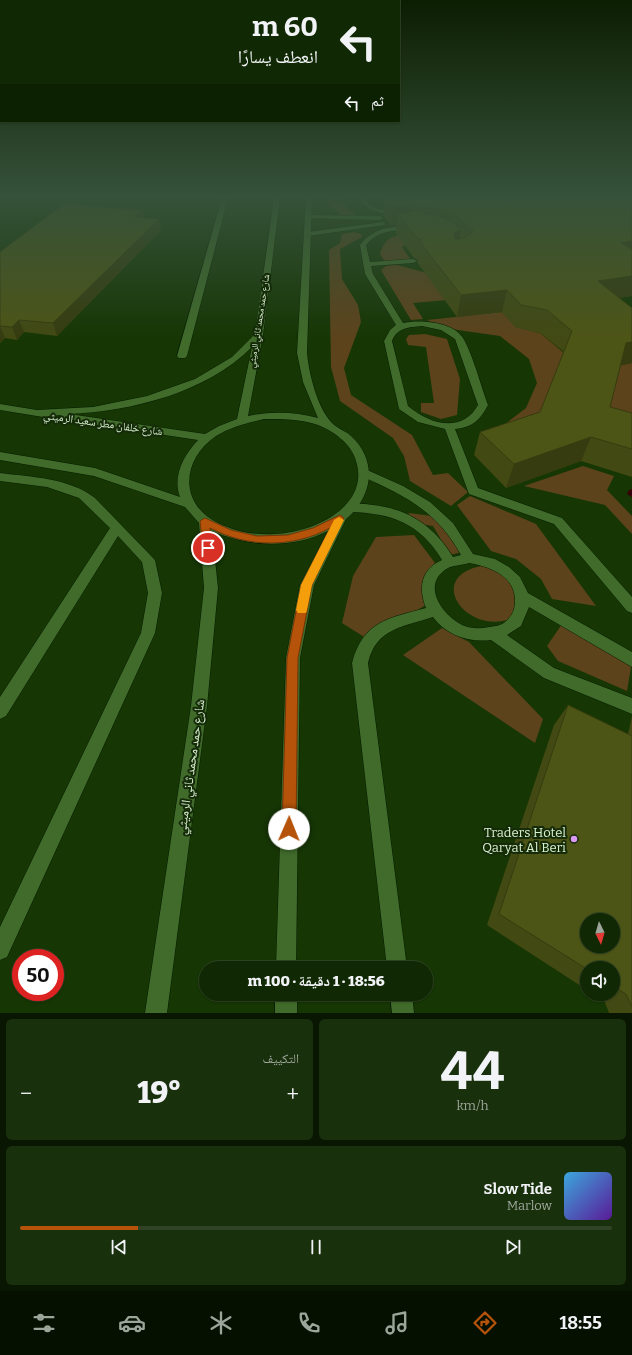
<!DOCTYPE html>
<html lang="ar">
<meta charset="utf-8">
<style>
body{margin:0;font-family:Bitter,"Noto Naskh Arabic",serif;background:#19300d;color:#f1f3f6;direction:rtl;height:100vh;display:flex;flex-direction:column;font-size:15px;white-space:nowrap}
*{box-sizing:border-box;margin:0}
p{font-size:13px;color:#9ca69a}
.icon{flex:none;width:22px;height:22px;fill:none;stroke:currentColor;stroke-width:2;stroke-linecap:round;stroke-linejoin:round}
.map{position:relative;height:1013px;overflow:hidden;direction:ltr}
.panel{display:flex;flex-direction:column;gap:6px;padding:6px;background:#091602;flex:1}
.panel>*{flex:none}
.banner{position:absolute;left:0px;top:0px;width:400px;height:122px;box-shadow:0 1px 3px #0004,0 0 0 1px #304425;direction:rtl;background:#102803;color:#f1f3f6;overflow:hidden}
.needle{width:26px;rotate:175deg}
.controls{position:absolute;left:580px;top:913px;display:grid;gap:8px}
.controls a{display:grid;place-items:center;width:40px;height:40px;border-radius:50%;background:#102803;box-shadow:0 1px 3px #0004,0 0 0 1px #304425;font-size:20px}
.speed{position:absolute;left:12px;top:949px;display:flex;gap:8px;font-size:20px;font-weight:700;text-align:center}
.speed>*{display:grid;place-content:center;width:52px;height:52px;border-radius:50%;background:#102803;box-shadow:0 1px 3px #0004,0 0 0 1px #304425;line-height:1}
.speed .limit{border:6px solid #d22;background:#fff;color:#111}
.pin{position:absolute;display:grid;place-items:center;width:34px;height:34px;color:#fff;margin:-17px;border:2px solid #fff;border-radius:50%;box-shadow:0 1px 4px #0007}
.me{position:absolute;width:44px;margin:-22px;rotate:1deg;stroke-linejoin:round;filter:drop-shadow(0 0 3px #0008)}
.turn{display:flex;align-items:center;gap:14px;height:84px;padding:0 16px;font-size:18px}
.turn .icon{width:52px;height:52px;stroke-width:2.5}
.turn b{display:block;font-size:28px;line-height:34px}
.then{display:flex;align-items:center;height:38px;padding:0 16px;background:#0003;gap:8px;font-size:15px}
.big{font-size:30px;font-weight:800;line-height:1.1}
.panel .widget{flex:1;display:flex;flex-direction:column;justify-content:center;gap:6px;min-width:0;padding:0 14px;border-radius:6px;background:#19300d}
.panel .dial{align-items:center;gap:0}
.dial b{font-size:52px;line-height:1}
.song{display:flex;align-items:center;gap:12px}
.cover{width:48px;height:48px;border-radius:6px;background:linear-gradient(135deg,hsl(200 70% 55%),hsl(270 70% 35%))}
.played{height:4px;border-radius:2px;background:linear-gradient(90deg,#b45309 20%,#304425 20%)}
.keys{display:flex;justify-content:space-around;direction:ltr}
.heat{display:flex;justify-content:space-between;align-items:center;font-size:22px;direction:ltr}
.panel .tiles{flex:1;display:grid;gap:6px;grid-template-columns:1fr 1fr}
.widget:last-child{grid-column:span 2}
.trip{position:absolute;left:199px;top:961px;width:234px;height:40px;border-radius:20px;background:#102803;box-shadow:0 1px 3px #0004,0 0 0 1px #304425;font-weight:800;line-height:40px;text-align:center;direction:rtl}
.dock{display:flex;height:64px;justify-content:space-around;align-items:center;background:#061001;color:#9ca69a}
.dock .icon{width:28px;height:28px}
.dock .selected{color:#b45309}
.dock b{font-size:18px;color:#f1f3f6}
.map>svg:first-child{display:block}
</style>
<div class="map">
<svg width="632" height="1013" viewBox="0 0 632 1013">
<rect width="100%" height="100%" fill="#163604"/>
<g fill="#5c431b">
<polygon points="327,198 343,198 343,204 357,216 341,215 328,204"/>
<polygon points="354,232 361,234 362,237 340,249 342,279 358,305 361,322 344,368 351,395 412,435 433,475 448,473 468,492 451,506 410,481 404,456 393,438 340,401 331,367 329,250 340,243 342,234"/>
<path d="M412 233 416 238 402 247 411 260 385 262 380 254C386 235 394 236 412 233Z"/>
<polygon points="397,265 446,278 447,300 413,303 423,319 411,320 381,270 386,266"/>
<polygon points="502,312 516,327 540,333 564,353 541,413 497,430 526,408 537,383 529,359 500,336 444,328 427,320"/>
<polygon points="425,334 447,339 460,379 457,415 441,419 421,412 421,403 434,403 426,347 408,345 406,339 409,335"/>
<polygon points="632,363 632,441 602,422 617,366"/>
<polygon points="583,466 614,476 607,490 632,516 632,534 605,505 524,486"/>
<polygon points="470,496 536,524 596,606 552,599 541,579 516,559 491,551 457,505"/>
<polygon points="409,513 447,518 469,550 450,555 433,526 406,522"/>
<polygon points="414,535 435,563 425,582 429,603 369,640 342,623 353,576 376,537"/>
<path d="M482 566 493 568 519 585 513 618C466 637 424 576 482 566Z"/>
<polygon points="564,621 632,661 627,691 558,661 547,646"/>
<polygon points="442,628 469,642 543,719 535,743 403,655"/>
</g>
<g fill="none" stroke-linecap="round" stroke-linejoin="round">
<polygon fill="#350009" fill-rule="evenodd" points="632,489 632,497 627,494 629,490"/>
<defs>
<g id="lane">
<polygon points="222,198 228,198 187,356 185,358 179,358 177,356"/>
<path d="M359 198H365C373 214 396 212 410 203L408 198H414L416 203C403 219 368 217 359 198Z"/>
<polygon points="308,215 380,216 383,218 380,220 306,218 305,217"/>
<polygon points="383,222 385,223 385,225 308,236 305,234 308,232"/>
<path d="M404 226 414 228 411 230C394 230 378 231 366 245L370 262 413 259 417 261 413 263 371 266 373 274 403 323C419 319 454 322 463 338 473 355 481 386 488 405 481 419 472 428 455 429L478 488 562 518 632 597V613L627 611 554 524 469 494 445 429 418 422 399 409 384 341 390 330 396 325 365 274 360 245C371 230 387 227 404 226ZM422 326 441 330 455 339 478 405C462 434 429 424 408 406L392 341C397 328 409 327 422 326Z"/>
<path d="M365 469 403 486 430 502 453 523 473 554 495 559 509 567 520 577 528 593 632 652V667L529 607 521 626 507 635 554 668 632 698V714L544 678 491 640C469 643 446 635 433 617 403 627 376 628 368 663L407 968H387L352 663C363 621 389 618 426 608 418 588 421 569 442 560 420 523 391 513 350 512L346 511 344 508 346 505C354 502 365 504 373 505 409 509 435 527 453 557L461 555C437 511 404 495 361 476L359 473 361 470ZM469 563C489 566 515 576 515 600 515 609 513 615 506 621 501 626 496 626 489 627 480 629 471 629 462 625 442 615 420 584 448 568 454 565 463 565 469 563Z"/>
<path d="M0 473C32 477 69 478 95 498L155 560 162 593 155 633 7 957 0 960V927L141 633 148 593 142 562 118 536 6 716 0 719V697L110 528 79 498 47 487 0 481Z"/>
<polygon points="390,994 412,994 414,1013 392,1013"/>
</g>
<g id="secondary">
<path d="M274 198H280L263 335 248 416C271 411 296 412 318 418L303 382 297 353 306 198H312L307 353C309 374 317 406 331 422 336 428 346 431 351 436 378 461 373 496 346 519L314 585 300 658 296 968H276L286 658 300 585 328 531C292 549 249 547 212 531L218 588 207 706 167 1013H145L191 706 204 588 199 523 185 507 94 476 0 460V452L95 468 180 497C172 476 184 455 198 440L65 420 60 417 61 415 43 417 0 410V404L37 410 93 407 147 396 195 379 232 357 255 334ZM252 347 237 419 219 426 205 434 69 414C132 411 206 393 252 347ZM264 419C282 419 301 419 318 425 333 431 350 443 355 458 373 506 313 533 274 534 255 535 236 532 218 523 179 504 181 460 216 436 230 427 247 423 264 419Z"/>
<rect x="275" y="994" width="22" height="19"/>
</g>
</defs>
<use href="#lane" stroke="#061c00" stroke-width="1"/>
<use href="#secondary" stroke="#061c00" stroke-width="1"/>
<use href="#lane" fill="#406b2b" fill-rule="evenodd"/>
<use href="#secondary" fill="#406b2b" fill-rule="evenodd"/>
</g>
<g fill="#424913">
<polygon points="385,198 613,198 616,199 632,198 632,296 620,298 621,365 610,407 632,413 632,477 581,461 506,488 474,455 480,432 540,412 564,352 540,333 515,327 502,312 457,317 417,262 418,260 414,258 396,233 396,226 391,226 383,215"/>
<polygon points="144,218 159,219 161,230 57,336 24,332 17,340 5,338 0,343 0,252"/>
<polygon points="568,705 628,734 632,716 632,1013 609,1013 604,1000 594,994 613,994 613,968 587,968 587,990 487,925 554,725"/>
</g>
<g fill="#363c0f">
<polygon points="411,206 409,225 398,213 396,226 391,226 393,207"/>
<polygon points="143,210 145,221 135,217"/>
<polygon points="159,219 161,230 57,336 53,323"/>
<polygon points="461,230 457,250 454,233"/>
<polygon points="632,241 632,261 621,243"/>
<polygon points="632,276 632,296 590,302 598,281"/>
<polygon points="507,290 502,312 457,317 461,295"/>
<polygon points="19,320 24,332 17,340 12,327"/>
<polygon points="0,326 5,338 0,343"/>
<polygon points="632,342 632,363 617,366 626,343"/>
<polygon points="591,437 581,461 506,488 514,464"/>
</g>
<g fill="#4d5516" stroke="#363c0f" fill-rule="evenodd">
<polygon points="385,198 613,198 616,199 632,198 632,241 621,243 632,249 632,276 598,281 632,308 632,342 626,343 610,407 632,413 632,449 591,437 514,464 480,432 540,412 572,331 547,310 521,305 507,290 461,295 420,242 421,240 417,238 398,213 417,211 443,217 454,223 461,230 454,233 455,239 462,239 472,233 473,231 458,217 441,209 411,206 393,207"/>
<polygon points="64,204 143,210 135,217 159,219 53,323 19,320 12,327 0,326 0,252"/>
<path d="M568 705 632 736V1007L626 994 613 986V968H587V969L499 914ZM587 920H613V946H587Z"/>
</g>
<linearGradient id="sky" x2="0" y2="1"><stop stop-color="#0c1e02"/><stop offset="0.58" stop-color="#36523a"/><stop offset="1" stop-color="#36523a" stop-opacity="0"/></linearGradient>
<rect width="632" height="339" fill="url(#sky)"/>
<path fill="#b45309" stroke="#753606" d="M340 515 344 518 312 585 298 658 296 829 294 834 289 836 284 834 282 829 287 658 301 585 330 528C293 548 248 548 210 528L212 548 208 552 203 548 200 521 205 518 231 530 257 536 288 535 313 528Z"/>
<polygon fill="#f59e0b" points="339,517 344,520 312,585 307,610 306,613 298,613 296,610 301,585 334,520"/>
<circle fill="#dc99f4" stroke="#142a08" stroke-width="1.5" cx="574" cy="839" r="4"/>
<g text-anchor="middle" stroke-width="4" stroke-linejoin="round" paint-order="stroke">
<g font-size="9" fill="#d8f1ce" stroke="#142a08">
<text transform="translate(259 321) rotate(-81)" y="3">شارع حمد محمد ثاني الرميثي</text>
</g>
<g font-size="11" fill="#d8f1ce" stroke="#142a08">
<text transform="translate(103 423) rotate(8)" y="4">شارع خلفان مطر سعيد الرميثي</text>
</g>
<g font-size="13" fill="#d8f1ce" stroke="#142a08">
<text transform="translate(190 767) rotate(-82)" y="5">شارع حمد محمد ثاني الرميثي</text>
</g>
<g font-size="13" fill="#d8f1ce" stroke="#142a08" text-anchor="end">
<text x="566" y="837">Traders Hotel<tspan x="566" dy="15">Qaryat Al Beri</tspan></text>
</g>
</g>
</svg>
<div class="controls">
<a><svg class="needle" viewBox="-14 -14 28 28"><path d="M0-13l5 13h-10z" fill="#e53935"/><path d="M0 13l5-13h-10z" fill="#9ca69a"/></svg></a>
<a><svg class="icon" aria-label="sound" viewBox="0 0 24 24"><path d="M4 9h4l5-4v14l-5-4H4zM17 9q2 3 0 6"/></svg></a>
</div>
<div class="speed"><div class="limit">50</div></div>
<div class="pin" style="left:208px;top:548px;background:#d93025"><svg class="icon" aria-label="arrive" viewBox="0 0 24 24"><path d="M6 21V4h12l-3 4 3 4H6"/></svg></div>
<svg class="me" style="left:289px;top:829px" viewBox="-20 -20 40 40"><circle r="19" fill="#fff"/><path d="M0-13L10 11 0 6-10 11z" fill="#b45309"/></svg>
<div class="trip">18:56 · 1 دقيقة · 100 m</div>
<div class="banner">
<div class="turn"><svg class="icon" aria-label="left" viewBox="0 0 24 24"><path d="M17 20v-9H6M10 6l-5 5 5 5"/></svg><div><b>60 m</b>انعطف يسارًا</div></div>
<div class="then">ثم<svg class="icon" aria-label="left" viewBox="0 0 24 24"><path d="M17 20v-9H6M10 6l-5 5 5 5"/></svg></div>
</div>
</div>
<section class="panel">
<div class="tiles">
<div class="widget dial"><b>44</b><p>km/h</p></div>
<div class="widget"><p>التكييف</p>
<div class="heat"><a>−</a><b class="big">19°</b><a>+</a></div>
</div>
<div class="widget">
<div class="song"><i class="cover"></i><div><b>Slow Tide</b><p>Marlow</p></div></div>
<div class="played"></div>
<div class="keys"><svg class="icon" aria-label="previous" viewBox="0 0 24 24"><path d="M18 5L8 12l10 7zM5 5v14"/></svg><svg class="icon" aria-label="pause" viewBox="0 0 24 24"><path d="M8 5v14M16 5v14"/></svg><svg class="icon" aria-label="next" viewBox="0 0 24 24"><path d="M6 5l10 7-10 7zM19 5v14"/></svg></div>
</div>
</div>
</section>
<nav class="dock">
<b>18:55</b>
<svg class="icon selected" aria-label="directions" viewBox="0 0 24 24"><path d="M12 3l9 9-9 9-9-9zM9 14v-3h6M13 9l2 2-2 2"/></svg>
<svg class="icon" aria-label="music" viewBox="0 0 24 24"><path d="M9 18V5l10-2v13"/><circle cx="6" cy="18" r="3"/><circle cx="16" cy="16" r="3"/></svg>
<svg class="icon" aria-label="phone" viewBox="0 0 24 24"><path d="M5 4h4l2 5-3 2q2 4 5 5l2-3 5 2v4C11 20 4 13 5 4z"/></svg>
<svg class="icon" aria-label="climate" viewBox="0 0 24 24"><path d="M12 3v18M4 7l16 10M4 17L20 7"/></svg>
<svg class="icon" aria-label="car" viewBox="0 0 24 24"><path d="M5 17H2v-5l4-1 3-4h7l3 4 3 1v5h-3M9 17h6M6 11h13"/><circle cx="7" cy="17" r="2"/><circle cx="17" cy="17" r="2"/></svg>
<svg class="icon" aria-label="filters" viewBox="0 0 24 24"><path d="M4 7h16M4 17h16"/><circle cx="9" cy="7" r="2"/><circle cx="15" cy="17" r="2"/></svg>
</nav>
